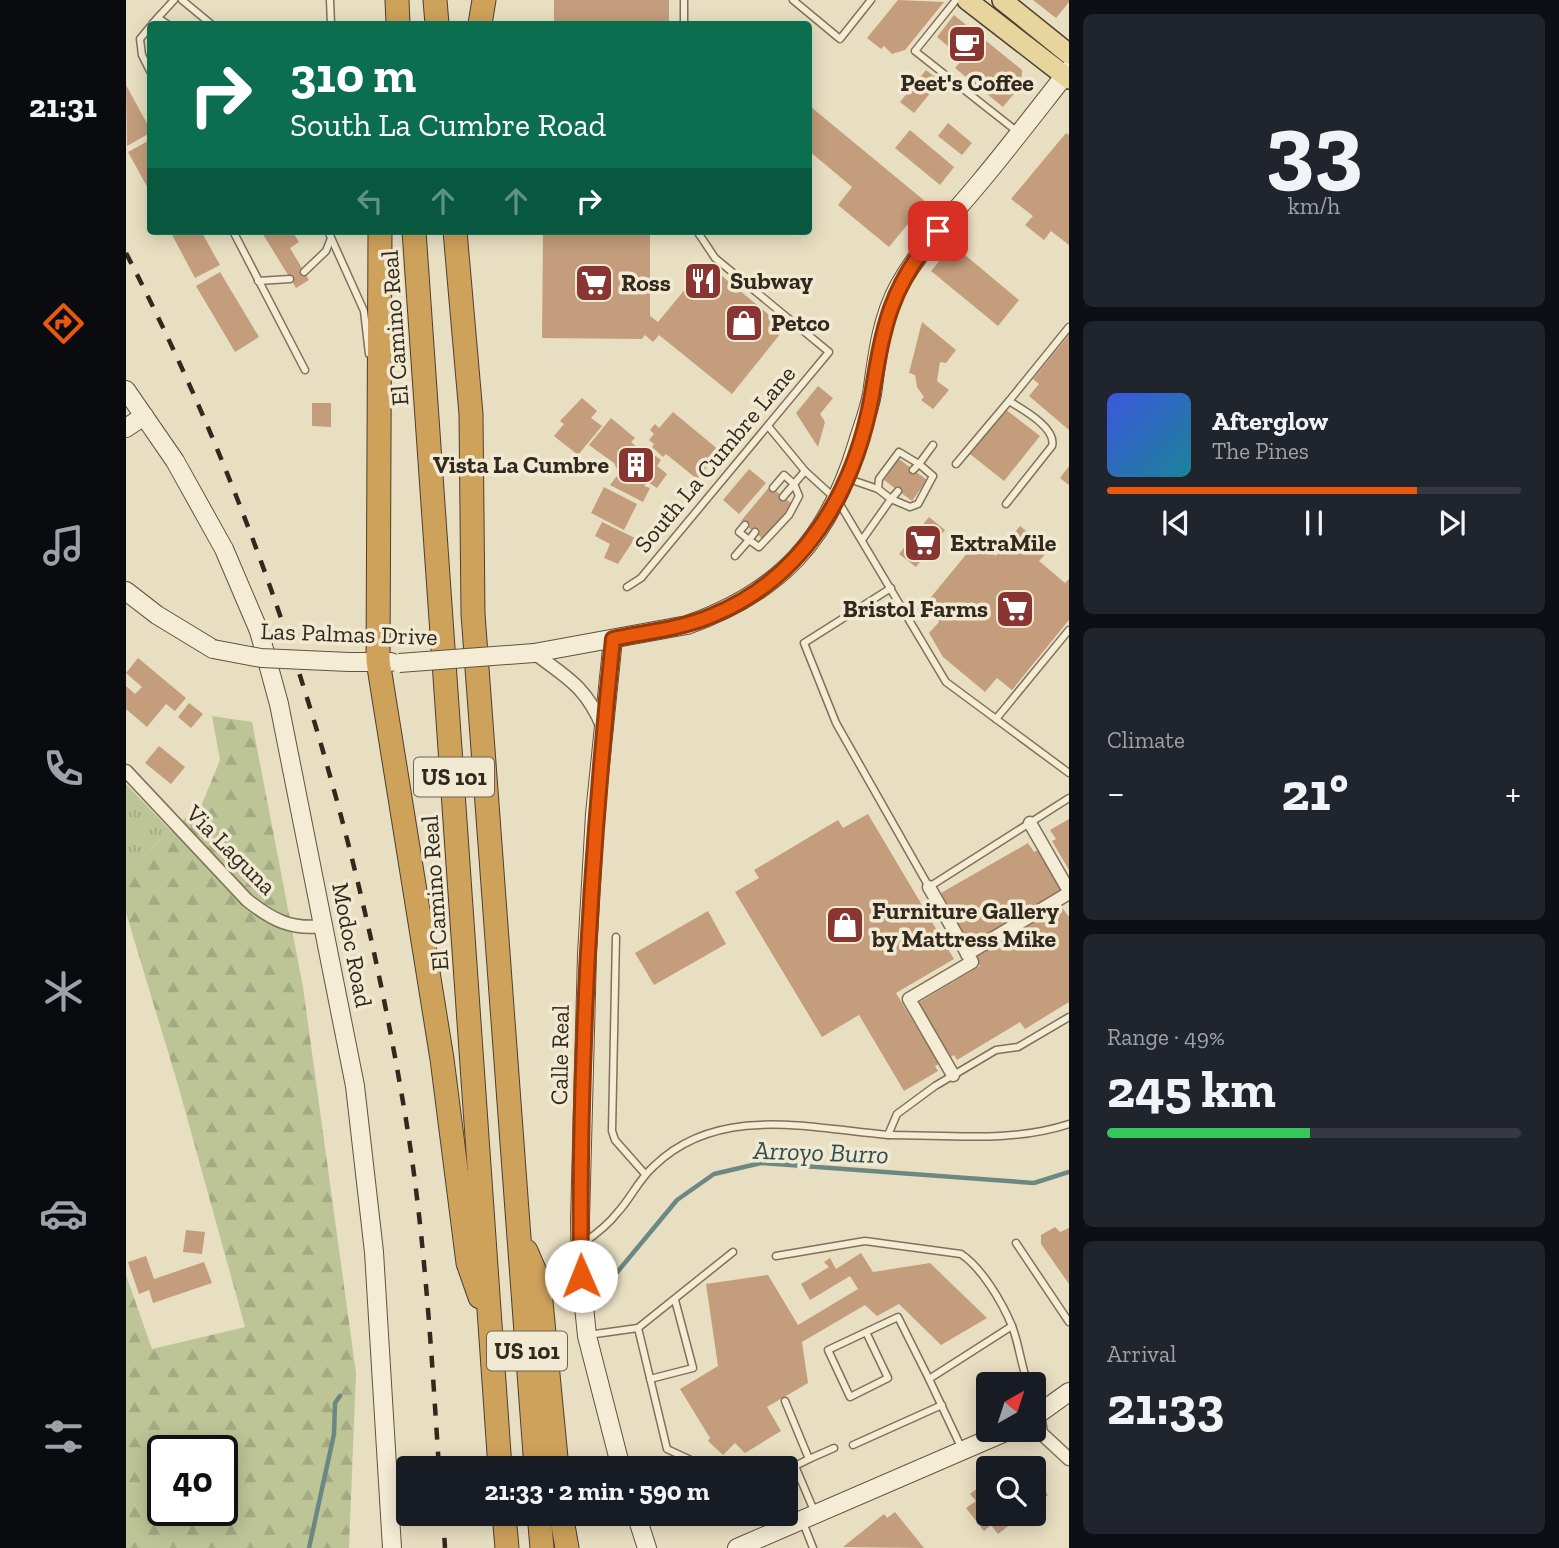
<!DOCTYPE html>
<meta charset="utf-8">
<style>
body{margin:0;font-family:"Zilla Slab",serif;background:#20242c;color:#f1f3f6;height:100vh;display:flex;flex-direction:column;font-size:26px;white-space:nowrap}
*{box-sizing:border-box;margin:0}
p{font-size:23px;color:#9ea1a6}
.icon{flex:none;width:38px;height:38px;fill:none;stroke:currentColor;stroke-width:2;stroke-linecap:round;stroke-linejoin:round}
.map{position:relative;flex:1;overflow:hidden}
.panel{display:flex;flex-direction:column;gap:14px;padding:14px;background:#0d0f14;width:490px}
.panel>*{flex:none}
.top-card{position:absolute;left:21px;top:21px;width:665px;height:214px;border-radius:7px;box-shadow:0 4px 18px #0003;background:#0b6e4f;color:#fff;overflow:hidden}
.needle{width:46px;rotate:39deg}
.buttons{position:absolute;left:850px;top:1372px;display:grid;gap:14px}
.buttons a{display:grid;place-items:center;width:70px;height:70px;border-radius:7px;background:#171b24;box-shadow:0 4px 18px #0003;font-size:35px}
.speed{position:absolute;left:21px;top:1435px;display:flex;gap:14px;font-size:35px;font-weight:700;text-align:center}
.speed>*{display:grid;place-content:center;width:91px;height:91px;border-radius:50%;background:#171b24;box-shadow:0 4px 18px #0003;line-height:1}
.speed .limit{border:4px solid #111;border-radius:10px;background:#fff;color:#111}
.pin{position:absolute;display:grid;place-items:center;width:60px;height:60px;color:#fff;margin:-30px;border-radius:14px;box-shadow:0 4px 10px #0006}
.me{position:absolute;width:77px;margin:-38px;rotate:359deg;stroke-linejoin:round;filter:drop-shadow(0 0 5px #0008)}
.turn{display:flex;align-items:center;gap:24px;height:147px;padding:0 28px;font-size:32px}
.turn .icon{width:91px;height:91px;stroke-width:2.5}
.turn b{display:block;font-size:49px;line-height:60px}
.lanes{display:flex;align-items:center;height:66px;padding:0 28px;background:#0003;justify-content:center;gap:35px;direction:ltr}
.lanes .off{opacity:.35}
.big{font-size:52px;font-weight:800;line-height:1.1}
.panel .tile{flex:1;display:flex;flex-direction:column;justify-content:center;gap:10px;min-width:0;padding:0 24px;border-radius:10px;background:#20242c}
.panel .dial{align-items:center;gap:0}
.dial b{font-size:91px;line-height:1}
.song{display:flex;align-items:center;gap:21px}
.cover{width:84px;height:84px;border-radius:10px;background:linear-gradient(135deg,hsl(230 70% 55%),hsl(190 70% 35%))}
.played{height:7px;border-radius:4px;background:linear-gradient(90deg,#ea580c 75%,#363941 75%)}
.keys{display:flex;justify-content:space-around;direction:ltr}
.heat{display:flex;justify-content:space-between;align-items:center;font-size:38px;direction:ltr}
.charge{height:10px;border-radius:5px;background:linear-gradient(90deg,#34c759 49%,#363941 0)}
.trip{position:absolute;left:270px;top:1456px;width:402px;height:70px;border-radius:7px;background:#171b24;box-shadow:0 4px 18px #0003;font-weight:800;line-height:70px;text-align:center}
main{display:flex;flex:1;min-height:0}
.menu{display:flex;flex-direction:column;width:126px;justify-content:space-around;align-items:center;background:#090b0e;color:#9ea1a6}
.menu .icon{width:49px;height:49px}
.menu .active{color:#ea580c}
.menu b{font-size:32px;color:#f1f3f6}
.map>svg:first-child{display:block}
</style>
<main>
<nav class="menu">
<b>21:31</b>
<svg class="icon active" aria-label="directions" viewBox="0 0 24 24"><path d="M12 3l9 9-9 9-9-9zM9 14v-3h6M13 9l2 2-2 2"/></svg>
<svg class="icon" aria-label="music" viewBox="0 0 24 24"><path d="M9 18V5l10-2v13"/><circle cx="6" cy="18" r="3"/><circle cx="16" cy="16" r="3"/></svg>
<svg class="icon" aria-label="phone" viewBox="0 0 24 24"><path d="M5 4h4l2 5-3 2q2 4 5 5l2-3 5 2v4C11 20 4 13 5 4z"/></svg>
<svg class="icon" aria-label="climate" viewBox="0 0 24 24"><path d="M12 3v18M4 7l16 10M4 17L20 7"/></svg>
<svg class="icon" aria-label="car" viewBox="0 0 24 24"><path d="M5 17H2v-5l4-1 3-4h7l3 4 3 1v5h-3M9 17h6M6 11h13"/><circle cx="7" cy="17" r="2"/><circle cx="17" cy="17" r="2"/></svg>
<svg class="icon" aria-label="filters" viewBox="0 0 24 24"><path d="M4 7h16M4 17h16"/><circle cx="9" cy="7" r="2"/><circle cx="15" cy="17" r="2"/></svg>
</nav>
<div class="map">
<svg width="943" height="1548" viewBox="0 0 943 1548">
<defs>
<pattern id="grass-tufts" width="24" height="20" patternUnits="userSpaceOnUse" patternTransform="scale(1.75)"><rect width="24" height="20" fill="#bdc597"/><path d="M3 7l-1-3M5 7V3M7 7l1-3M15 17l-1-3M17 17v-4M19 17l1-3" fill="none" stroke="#a3a982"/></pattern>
<pattern id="forest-firs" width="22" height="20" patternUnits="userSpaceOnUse" patternTransform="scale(1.75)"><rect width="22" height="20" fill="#bdc597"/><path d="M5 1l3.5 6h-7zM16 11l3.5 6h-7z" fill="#a3a982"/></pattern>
</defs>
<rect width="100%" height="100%" fill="#e8dfc2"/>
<polygon fill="url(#grass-tufts)" points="0,784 45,831 0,870"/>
<path fill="url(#forest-firs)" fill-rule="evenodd" d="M86 716 126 722 177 987 230 1373 223 1548H0V1275L26 1349 119 1327 52 1085 0 913V870L76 804 94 760ZM37 1451H96V1510H37Z"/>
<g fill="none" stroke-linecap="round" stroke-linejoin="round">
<g stroke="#6c8883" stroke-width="4.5">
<polyline points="488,1276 551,1200 588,1174 635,1163 908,1183 943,1172"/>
<polyline points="183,1548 208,1434 209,1403 214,1396"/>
</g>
</g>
<g fill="#c39d7c">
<rect x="428" y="0" width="115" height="24"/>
<polygon points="772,0 818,2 779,50 766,54 758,46 755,49 741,38"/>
<polygon points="907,0 943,0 943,2 930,18"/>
<polygon points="828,15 896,70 895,85 877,107 829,68 837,59 811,37"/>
<polygon points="800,70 814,81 788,113 774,102"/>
<polygon points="0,85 24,129 24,133 1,146"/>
<polygon points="685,107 800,202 763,247 712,205 726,187 682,150 682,110"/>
<polygon points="822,123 846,143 836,155 812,136"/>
<polygon points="784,130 828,167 814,185 769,148"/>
<polygon points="940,133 943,135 943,245 925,231 918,240 899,225 907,216 885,199"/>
<polygon points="24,140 24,192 2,152"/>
<polygon points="44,231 75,231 94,265 69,278"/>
<polygon points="135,231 166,231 173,242 164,248 183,280 170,288"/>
<polygon points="417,231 524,231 524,316 532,322 575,270 590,283 596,276 648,319 643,324 655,333 606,394 533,335 527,342 519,335 516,339 416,338"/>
<polygon points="827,245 893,300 872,326 805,271"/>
<polygon points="94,272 133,337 109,352 70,286"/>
<polygon points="796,322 830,350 820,363 814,362 811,381 823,390 807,409 795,400 798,397 791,387 789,375 783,373"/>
<polygon points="943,335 943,430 903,396 913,384 907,379"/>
<polygon points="692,386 707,398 694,414 699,422 692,447 670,413"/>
<polygon points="456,398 471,411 465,418 476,426 452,455 428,436 438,424 434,421"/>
<polygon points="186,403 205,403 205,427 186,426"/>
<polygon points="879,409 914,436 878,481 844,454"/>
<polygon points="547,412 594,451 571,479 540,454 537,457 526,447 528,444 523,440 528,434 524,430 529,424 533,428"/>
<polygon points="485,418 509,438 505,442 519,454 522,450 535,460 531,466 541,474 531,488 522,482 518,486 524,488 517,502 484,485 493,473 488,463 463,445"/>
<polygon points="773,459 801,480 786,501 758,480"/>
<polygon points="943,466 943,485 934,478"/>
<polygon points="623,469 640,483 613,514 597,500"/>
<polygon points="644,486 666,504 638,540 615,521"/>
<polygon points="478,487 511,504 498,530 465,513"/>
<polygon points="803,517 819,530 790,567 773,554"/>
<polygon points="476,522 509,538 492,564 478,558 484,544 469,536"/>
<polygon points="894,526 923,550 913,561 939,583 943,579 943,620 886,690 871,678 859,692 817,657 803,633 813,622 801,602 852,540 870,556"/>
<polygon points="12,658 60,698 49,711 40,704 21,727 0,709 0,686 9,694 16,687 0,673"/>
<polygon points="63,703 77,714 65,728 52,717"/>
<polygon points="33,746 59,767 45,784 19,763"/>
<polygon points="742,814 828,959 770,993 813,1064 809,1066 812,1071 778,1091 733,1015 696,1037 609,892 633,878 628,870 712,820 717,828"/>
<polygon points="943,819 943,870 926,841 930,839 924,830"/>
<polygon points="902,843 908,852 913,849 937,890 843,945 815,893"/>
<polygon points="935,906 943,917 943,1002 899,1029 894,1022 831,1060 828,1055 825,1057 792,1003 854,966 849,957"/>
<polygon points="582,911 600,944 528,985 509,953"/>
<polygon points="929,1227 934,1232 943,1228 943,1284 915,1244 915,1235"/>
<polygon points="60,1230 79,1232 76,1254 57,1252"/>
<polygon points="735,1253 747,1272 804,1263 861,1318 815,1345 773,1304 751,1316 739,1305 676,1342 682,1383 641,1407 655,1431 619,1453 609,1443 597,1455 582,1441 584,1438 554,1389 592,1366 580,1284 642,1275 672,1325 732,1289 724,1276 684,1300 675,1284 703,1267 698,1262 704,1258 710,1269"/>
<polygon points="20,1256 28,1279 78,1262 86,1283 27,1303 23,1290 13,1294 2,1262"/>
<polygon points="892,1456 901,1468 883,1468 880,1465"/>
<polygon points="908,1478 922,1495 908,1506"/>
<polygon points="863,1479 863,1514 898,1514 872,1534 865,1525 858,1531 840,1508 850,1501 844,1494"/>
<polygon points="769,1512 798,1548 717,1547 758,1514 761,1518"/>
</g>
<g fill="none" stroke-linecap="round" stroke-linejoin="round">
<defs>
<g id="lane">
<polyline points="56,0 85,24"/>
<polyline points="204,0 205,24"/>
<polyline points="558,0 558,24"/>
<polyline points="667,0 714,39 745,0"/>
<polyline points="830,0 789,51 893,133"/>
<polyline points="32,18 41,24"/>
<polyline points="26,24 48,0"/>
<polyline points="24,27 14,39 16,55 24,71"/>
<polyline points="107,231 179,370"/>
<polyline points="202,231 238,311 243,354"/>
<polyline points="178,272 200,251 205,238"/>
<polyline points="132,281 164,279"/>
<polyline points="883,401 943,327"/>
<path d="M830 464 883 401C896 409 931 428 926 446L880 504"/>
<polyline points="679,471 712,501 820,682 943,773"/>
<polyline points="723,479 752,489 765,499 772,491"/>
<polyline points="647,488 658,475 668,484 657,497"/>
<polyline points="752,489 753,479 773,452 793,464 787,470"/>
<polyline points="629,532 623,540 633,547 663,515 673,496 668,484 679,471 642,426"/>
<polyline points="736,540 765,499 784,507 792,504 807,476 793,464 807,445"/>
<polyline points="609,556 623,540 613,532 619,525"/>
<polyline points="501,587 515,578 703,352 589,258 571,231"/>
<polyline points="765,588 678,643 710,723 803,887 943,798"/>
<polyline points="870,719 943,630"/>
<polyline points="490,937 486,1131 489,1140 519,1174"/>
<path d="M762 1135C823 1135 885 1143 943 1124"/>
<polyline points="890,1243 943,1322"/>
<path d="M456 1244C469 1235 482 1225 492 1212 505 1198 513 1179 528 1166 592 1104 683 1128 762 1135L771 1114 809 1086 870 1050 892 1047 943 1017"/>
<path d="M650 1256 739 1241 835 1254C856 1268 876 1302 886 1326 893 1344 895 1365 902 1384"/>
<polyline points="512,1328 607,1252"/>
<polyline points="740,1332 762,1378 724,1397 702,1350 772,1317 803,1379"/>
<polyline points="462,1335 512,1328 541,1449 582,1468"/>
<polyline points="524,1379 567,1368 549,1300"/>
<polyline points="659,1401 683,1459 669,1466"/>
<polyline points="727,1445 816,1405"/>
<polyline points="836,1449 803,1379 886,1326"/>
<polyline points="683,1459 708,1448"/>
<polyline points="660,1470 669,1466 689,1513"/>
<polyline points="676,1520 687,1548"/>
</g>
<g id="street">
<path d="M408 653C442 678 461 688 477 728"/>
<path d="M0 771 121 900C146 920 165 930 198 926"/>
<polyline points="904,823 943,891"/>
<polyline points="803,887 846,962 783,999 827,1075"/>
<polyline points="841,954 943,893"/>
<polyline points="912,1415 915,1433 943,1459"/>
</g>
<g id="secondary">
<polyline points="0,390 49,461 98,549 133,631 153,704 229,1086 248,1252 266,1548"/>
<polyline points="0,428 18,416"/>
<polyline points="0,591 31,615 87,649"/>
<polyline points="487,639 469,814 461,954 454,1221 455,1276 461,1336 495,1468"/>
<path d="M408 653 561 625C655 592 703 538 731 445 736 428 743 411 746 394 751 358 755 319 773 286 794 248 826 216 854 182 884 146 913 108 943 70"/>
<polyline points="223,662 265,662"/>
<polyline points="908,1417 943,1392"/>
<polyline points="510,1514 521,1548"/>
<polyline points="611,1548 884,1430"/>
</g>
<g id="primary">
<polyline points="841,0 943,79"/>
<polyline points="876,0 943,54"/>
</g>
<g id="highway">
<polyline points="271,0 272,24"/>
<polyline points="309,0 311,24"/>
<polyline points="354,24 358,0"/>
<polyline points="254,231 252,661 316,1059 342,1263 354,1297"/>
<polyline points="288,231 374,1468"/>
<polyline points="329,231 345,414 347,614 410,1468"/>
<polyline points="400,1251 413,1281 431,1468"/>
<polyline points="378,1514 381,1548"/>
<polyline points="413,1514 416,1548"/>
<polyline points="435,1514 441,1548"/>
</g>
</defs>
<use href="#lane" stroke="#80715b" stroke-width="9"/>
<use href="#street" stroke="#80715b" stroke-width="15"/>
<use href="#secondary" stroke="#62523e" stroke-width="20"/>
<use href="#primary" stroke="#4e3f2f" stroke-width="22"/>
<use href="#highway" stroke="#4e3f2f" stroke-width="25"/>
<use href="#lane" stroke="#f4ecd4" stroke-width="6"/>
<use href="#street" stroke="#f4ecd4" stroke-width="12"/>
<use href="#secondary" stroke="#f4ecd4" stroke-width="18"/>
<use href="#primary" stroke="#e8d59d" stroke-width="19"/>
<use href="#highway" stroke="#cfa25b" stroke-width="23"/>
<g stroke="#32281e" stroke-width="4.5" stroke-dasharray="12 12" stroke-linecap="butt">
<path d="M0 253C137 518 227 808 277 1102 298 1222 305 1346 313 1468"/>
<polyline points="317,1514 319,1548"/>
</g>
<defs>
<g id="secondary-bridge">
<polyline points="87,649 135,658 223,662"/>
<polyline points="273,663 408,653"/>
</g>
</defs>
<use href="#secondary-bridge" stroke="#62523e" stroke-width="20" stroke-linecap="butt"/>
<use href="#secondary-bridge" stroke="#f4ecd4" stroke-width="18"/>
</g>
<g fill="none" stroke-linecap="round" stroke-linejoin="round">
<defs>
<path id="route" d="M455 1276C452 1063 465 851 487 639 520 632 554 629 585 616 678 579 729 490 746 395 757 327 764 286 812 231"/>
</defs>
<use href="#route" stroke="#983908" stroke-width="18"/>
<use href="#route" stroke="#ea580c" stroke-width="12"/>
</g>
<defs>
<symbol id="cafe-square" viewBox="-11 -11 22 22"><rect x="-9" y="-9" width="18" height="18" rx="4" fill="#893632" stroke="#f1e9d1"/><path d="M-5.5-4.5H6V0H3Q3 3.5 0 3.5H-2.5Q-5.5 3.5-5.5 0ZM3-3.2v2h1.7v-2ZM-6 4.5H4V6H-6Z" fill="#fff"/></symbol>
<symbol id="restaurant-square" viewBox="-11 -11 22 22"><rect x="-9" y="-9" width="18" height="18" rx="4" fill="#893632" stroke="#f1e9d1"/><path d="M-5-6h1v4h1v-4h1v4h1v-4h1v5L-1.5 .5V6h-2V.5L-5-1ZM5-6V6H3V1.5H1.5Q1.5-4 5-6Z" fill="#fff"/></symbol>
<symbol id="supermarket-square" viewBox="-11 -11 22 22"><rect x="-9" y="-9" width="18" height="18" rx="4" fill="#893632" stroke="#f1e9d1"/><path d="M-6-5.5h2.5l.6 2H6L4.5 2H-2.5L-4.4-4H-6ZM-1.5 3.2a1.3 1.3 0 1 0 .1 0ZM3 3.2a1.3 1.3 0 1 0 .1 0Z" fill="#fff"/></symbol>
<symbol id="shop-square" viewBox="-11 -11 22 22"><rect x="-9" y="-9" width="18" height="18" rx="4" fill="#893632" stroke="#f1e9d1"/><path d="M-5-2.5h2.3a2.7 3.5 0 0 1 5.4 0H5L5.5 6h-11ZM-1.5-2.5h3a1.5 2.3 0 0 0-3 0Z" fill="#fff"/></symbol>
<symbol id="building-square" viewBox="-11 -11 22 22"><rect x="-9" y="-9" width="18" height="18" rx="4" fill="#893632" stroke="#f1e9d1"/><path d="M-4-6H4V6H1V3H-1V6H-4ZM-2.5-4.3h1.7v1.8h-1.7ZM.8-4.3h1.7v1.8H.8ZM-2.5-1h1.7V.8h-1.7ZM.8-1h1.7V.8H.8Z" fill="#fff"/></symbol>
</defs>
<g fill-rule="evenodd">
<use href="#cafe-square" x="819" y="22" width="44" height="44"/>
<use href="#restaurant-square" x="555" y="259" width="44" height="44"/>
<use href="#supermarket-square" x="446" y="261" width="44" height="44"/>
<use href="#shop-square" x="596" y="301" width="44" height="44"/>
<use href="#building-square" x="488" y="443" width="44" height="44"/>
<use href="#supermarket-square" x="775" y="521" width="44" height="44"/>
<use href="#supermarket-square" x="867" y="587" width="44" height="44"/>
<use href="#shop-square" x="697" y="903" width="44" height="44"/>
</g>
<g text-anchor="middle" stroke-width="7" stroke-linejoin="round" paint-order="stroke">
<g fill="#f1e9d1" stroke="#6b6254" stroke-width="2">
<rect x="288" y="757.5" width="80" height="39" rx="5"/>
<rect x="361" y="1331.5" width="80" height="39" rx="5"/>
</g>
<g font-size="23" font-weight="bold" fill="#32281e">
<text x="328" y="785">US 101</text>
<text x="401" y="1359">US 101</text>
</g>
<g font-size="24" font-weight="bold" fill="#32281e" stroke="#f1e9d1" text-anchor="start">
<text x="841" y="91" text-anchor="middle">Peet's Coffee</text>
<text x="604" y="289">Subway</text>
<text x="495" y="291">Ross</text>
<text x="645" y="331">Petco</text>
<text x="483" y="473" text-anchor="end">Vista La Cumbre</text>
<text x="824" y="551">ExtraMile</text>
<text x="862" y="617" text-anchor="end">Bristol Farms</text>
<text x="746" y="919">Furniture Gallery<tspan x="746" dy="28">by Mattress Mike</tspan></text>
</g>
<g font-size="24" fill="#32281e" stroke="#f1e9d1">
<text transform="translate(269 328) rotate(-94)" y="8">El Camino Real</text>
<text transform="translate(589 459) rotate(-50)" y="8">South La Cumbre Lane</text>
<text transform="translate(223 634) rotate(2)" y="8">Las Palmas Drive</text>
<text transform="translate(105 850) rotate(45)" y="8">Via Laguna</text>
<text transform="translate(309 893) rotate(-94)" y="8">El Camino Real</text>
<text transform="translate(226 945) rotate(79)" y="8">Modoc Road</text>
<text transform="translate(434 1055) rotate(-89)" y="8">Calle Real</text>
</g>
<g font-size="26" font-style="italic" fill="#2f504f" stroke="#f1e9d1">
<text transform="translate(695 1152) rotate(2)" y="9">Arroyo Burro</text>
</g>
</g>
</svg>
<div class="buttons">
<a><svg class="needle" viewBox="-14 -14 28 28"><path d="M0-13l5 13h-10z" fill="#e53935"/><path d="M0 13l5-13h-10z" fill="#9ea1a6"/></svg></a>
<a><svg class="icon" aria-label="search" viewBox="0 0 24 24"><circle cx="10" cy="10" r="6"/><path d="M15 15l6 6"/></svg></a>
</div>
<div class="speed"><div class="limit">40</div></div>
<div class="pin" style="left:812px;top:231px;background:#d93025"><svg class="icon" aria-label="arrive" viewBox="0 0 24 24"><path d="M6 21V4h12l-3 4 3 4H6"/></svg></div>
<svg class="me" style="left:455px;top:1276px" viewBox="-20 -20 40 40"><circle r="19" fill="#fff"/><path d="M0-13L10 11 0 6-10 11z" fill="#ea580c"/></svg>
<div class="trip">21:33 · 2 min · 590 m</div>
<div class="top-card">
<div class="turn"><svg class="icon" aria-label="right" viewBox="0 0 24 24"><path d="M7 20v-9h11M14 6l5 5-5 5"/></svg><div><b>310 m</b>South La Cumbre Road</div></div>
<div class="lanes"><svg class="icon off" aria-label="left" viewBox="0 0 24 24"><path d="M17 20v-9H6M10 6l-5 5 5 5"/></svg><svg class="icon off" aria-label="ahead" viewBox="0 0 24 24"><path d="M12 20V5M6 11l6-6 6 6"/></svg><svg class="icon off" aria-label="ahead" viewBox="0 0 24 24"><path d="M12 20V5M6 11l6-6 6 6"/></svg><svg class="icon" aria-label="right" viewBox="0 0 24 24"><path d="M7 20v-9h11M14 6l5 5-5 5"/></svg></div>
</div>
</div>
<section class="panel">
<div class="tile dial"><b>33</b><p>km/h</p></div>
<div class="tile">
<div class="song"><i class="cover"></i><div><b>Afterglow</b><p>The Pines</p></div></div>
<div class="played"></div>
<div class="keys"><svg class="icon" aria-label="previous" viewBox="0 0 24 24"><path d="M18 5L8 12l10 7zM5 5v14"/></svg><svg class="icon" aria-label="pause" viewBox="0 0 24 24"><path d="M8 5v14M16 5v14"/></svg><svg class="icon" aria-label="next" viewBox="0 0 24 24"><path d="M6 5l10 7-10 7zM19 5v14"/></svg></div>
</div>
<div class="tile"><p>Climate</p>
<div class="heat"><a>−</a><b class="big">21°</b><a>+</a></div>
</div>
<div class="tile"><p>Range · 49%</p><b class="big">245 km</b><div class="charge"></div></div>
<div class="tile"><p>Arrival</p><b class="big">21:33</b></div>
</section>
</main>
